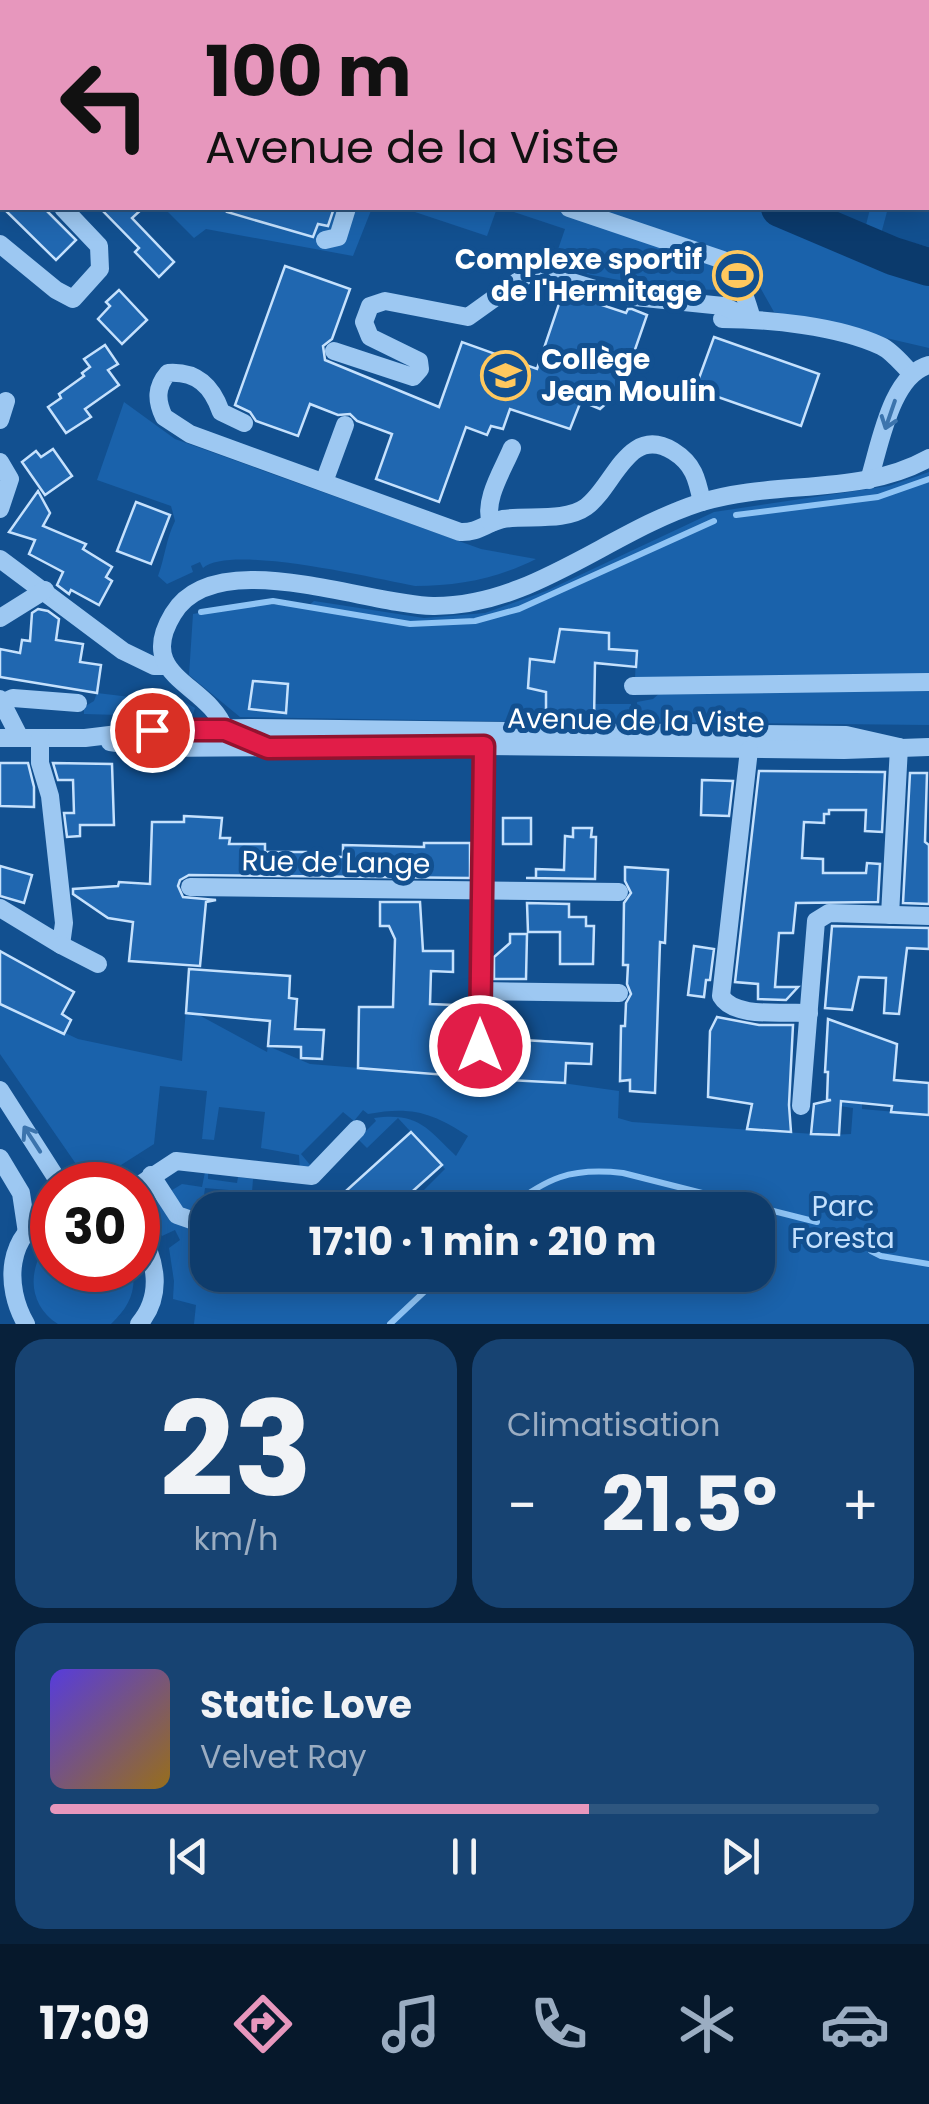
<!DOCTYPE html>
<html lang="fr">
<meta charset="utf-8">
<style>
body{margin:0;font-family:Poppins,sans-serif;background:#174372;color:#f1f3f6;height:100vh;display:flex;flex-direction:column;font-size:38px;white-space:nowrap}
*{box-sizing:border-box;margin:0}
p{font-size:32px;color:#9badc2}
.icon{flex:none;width:55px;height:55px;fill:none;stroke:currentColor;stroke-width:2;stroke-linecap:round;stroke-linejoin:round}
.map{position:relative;height:1324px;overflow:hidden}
.side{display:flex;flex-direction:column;gap:15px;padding:15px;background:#08213b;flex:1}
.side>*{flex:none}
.hud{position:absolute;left:0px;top:0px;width:930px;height:210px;box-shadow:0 5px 25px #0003,0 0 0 2px #2e567f;background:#e797bd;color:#111;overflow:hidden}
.speed{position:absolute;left:30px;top:1162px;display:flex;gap:20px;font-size:50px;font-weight:700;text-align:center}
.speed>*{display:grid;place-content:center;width:130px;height:130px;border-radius:50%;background:#0e3c6c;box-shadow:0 5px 25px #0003,0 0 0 2px #2e567f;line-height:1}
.speed .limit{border:15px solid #d22;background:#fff;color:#111}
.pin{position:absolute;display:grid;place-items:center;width:85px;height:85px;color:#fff;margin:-42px;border:5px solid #fff;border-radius:50%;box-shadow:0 2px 10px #0007}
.me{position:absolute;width:110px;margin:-55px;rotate:0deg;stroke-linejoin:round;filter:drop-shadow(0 0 8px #0008)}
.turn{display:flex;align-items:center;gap:35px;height:210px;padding:0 40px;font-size:45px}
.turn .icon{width:130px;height:130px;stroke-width:2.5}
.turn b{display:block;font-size:70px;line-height:85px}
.big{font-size:75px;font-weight:700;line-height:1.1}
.side .card{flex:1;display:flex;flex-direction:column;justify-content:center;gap:15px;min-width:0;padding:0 35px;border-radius:30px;background:#174372}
.side .dial{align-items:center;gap:0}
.dial b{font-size:130px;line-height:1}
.song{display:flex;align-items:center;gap:30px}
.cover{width:120px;height:120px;border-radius:15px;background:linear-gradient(135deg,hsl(250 70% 55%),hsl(40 70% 35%))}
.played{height:10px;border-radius:5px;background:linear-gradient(90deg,#e797bd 65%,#2e567f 65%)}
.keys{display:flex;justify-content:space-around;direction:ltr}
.heat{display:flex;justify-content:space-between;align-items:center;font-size:55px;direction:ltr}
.side .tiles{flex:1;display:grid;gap:15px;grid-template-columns:1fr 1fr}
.card:last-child{grid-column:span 2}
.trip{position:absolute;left:190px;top:1192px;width:585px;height:100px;border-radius:30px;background:#0e3c6c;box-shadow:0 5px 25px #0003,0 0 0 2px #2e567f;font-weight:700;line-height:100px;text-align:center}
.dock{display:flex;height:160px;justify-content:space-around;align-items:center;background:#06182b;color:#9badc2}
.dock .icon{width:70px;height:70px}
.dock .current{color:#e797bd}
.dock b{font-size:45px;color:#f1f3f6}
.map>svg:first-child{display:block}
</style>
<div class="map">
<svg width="929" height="1324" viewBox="0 0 929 1324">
<rect width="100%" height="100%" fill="#125090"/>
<g fill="#1a62ab">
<polygon points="0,0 488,0 490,2 2,2 0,89"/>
<polygon points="164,208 372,208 353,256 206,229 194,238"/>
<polygon points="403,208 497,208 487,236"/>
<path d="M502 208H766L929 274V348L774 312 757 282C718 303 597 276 552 267L565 229Z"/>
<polygon points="864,208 888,208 881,234 929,247 929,255 864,233 870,209"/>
<path d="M124 402 175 439 481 549 536 559C496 579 459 586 415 586 372 578 231 544 203 568L200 562 191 566 193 572 167 584 158 576C165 557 166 539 175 521L171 506 97 480Z"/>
<polygon points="929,472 929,677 635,680 636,651 609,649 608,633 561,629 556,663 530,660 529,675 541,691 546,692 545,722 240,717 189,675 193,614 251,603 307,607 314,601 424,618 485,613 546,591 714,512 889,486"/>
<polygon points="929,687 929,725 638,722 637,702 653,699 661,692"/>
<polygon points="162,689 195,708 192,717 84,714 84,707 94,701 97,693 155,700 158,691"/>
<polygon points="595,704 631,704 632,722 594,723"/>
<path d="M0 1002 78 1039 182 1061 186 1008 267 1052 268 1046 310 1064 471 1077 473 1081 488 1082V1078L548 1081 619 1091 618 1118 632 1122 829 1135 851 1134 853 1108 833 1105 839 1101 862 1103V1109L929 1115V1324H194L196 1305 173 1299 174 1281 169 1248 180 1240 175 1230 162 1236 151 1218 138 1208V1198L149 1188 199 1229V1257L207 1259 208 1275H758V1210H404L445 1169 398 1118 367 1148 358 1139 376 1121 374 1118C418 1112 427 1128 456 1156L468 1136C432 1112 410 1106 368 1114L363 1110 354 1121 343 1112 301 1154 311 1166 300 1171 299 1155 261 1148 265 1112 219 1107 214 1140 202 1139 207 1091 160 1086 154 1144 110 1172V1185H96L76 1164 0 1054Z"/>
<polygon points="205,1172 208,1172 208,1179 237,1183 238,1177 253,1179 252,1192 205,1188 201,1217 185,1213 169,1192 182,1184 202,1187"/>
<path d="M52 1240V1270H133C136 1293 128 1308 111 1324H58C26 1304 27 1264 52 1240Z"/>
</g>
<polygon fill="#0b3a6c" stroke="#8fc4f5" stroke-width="2.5" points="548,0 835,0 836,2 550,2"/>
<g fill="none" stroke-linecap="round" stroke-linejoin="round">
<g stroke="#8fc4f5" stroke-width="6">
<polyline points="736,515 878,497 929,479"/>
<polyline points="201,612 273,601 410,624 475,621 519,609 714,521"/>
<path d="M505 1210C547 1178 570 1167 623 1173L817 1222"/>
<polyline points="871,1251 881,1256 929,1264"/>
<polyline points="390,1324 442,1275"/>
</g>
<g stroke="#0b3a6c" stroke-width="38">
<polyline points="499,0 502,2"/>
<polyline points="780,208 893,256 929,267"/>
</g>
</g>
<g fill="#2067b0" stroke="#c5e1fd" stroke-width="2.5">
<polygon points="3,208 44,208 76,240 56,260"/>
<polygon points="100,208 143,208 132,218 174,262 159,277 135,252 139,248"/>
<polygon points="228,208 334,208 328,226 318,224 313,237 227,212"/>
<polygon points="285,266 350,289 332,339 323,346 325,360 439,407 462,342 537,369 563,292 626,313 628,309 632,309 647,315 621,390 600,409 581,401 570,429 510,409 503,429 491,426 487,435 466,427 439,502 376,479 392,434 357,421 350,414 338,415 310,404 298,436 256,421 250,412 235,405"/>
<polygon points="119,290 147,320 122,344 98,319 110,306 106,302"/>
<polygon points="714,337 819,374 801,426 695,389"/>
<polygon points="105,345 118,364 108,370 119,385 85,409 91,417 66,433 48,407 61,398 59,394 84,376 82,373 90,367 84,359"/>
<polygon points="53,449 72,476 45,495 22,462 36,451 41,457"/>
<polygon points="38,491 50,513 43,526 86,544 83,549 112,567 106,577 112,581 99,605 71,590 69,594 57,585 63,572 29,554 35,540 9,532"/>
<polygon points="136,502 170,515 151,564 117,551"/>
<polygon points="38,609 48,611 59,619 56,640 83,644 80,662 101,665 97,693 0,677 0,649 20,653 22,640 30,641 32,613"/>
<polygon points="560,629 609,633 609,649 637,651 636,667 595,663 594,720 546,719 546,692 528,688 530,659 554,662"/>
<polygon points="253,681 288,684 286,713 249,709"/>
<polygon points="0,763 28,763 34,787 34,807 0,806"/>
<polygon points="53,763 112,764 114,825 80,825 80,836 67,837 64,813 74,813 73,780 58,780"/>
<polygon points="759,771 885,772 882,832 865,831 866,810 829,810 829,814 824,814 824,823 804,822 802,858 823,859 823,873 866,873 867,863 880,864 878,902 796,903 793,933 779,933 775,987 798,987 786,1000 758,999 758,984 735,982"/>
<polygon points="910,773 927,773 925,842 929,845 929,904 903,903"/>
<polygon points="702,780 733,781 729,816 701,815"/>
<polygon points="184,816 222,818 220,838 230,838 229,844 265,844 265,852 306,852 306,856 343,857 343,845 424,847 424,843 470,843 470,878 189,875 180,880 178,886 183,897 216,900 206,902 200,966 129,961 133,922 108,918 73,894 73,889 118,886 119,882 150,884 152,822 184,822"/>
<rect x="503" y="818" width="28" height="26"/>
<polygon points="573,828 592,828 591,837 596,837 595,879 526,878 536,878 536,869 564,870 565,836 573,837"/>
<polygon points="0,866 32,875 24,903 0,896"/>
<polygon points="625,867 668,870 665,943 660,942 655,1093 630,1091 630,1080 620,1081 621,1026 625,1026 626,1003 631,994 627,984 628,965 623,965 624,903 631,893 625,881"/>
<polygon points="380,902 420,902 423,951 453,951 453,972 431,971 430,1004 453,1005 453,1012 461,1012 459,1031 448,1031 446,1075 358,1068 359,1007 393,1007 395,939 389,926 380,926"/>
<polygon points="527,903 569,904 569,917 586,917 586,926 594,926 593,964 560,964 560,932 528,932"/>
<polygon points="832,926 929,928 929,949 907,948 899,1014 884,1013 886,978 859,977 852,1010 825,1008"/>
<polygon points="510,934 527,934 526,979 494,979 494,957 510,943"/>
<polygon points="694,946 714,949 710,980 706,980 704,997 688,995"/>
<polygon points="0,951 74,992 62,1014 71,1020 64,1034 0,1004"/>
<polygon points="189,969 290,976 289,998 297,999 295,1029 324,1030 322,1059 301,1058 301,1047 268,1046 270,1021 186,1013"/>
<polygon points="717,1017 759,1025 793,1025 789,1105 791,1132 747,1129 752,1104 708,1097 710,1031"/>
<polygon points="828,1019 897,1044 894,1080 929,1083 929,1115 891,1112 892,1106 841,1101 839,1135 811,1134 814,1104 831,1100 827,1100 828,1072 825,1072"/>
<polygon points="493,1030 523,1031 523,1040 592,1044 591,1064 566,1063 565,1083 491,1079"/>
<polygon points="411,1132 442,1165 414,1190 392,1210 325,1210"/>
</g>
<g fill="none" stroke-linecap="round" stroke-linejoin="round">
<g stroke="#9dc8f2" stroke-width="18">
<path d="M569 208 723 260C740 277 745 296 752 319"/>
<polyline points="325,240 338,237 347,208"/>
<polyline points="0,244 56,290 73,299 100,269 99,246 63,208"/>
<path d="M722 319C769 319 838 326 881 346 892 351 902 364 911 373"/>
<polyline points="334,351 413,377 420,369 419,361 370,337 364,322 370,306 385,301 468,317 528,274 539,272 615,295 723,306 752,319"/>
<polyline points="0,420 6,401"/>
<path d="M244 423 221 412C212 386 197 371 168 373 156 387 156 400 164 417L190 434 460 532C478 533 486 523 503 519 528 515 565 522 586 507 614 487 628 424 673 451 694 464 697 479 702 502"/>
<polyline points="0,462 10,479 0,509"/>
<path d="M869 480C880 445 891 375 929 365"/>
<polyline points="324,482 345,425"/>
<path d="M491 523C483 500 503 470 512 448"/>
<polyline points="0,559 123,651 154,666 165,666"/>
<polyline points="0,618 45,590"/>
<polyline points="633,686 929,682"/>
<polyline points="0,699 20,738"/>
<polyline points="2,703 13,698 78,703"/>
<path d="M225 730C209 683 134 678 173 614 215 543 366 605 433 606 531 607 609 532 699 503 774 479 859 497 929 458"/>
<polyline points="0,738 85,738 151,730 249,728 846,735 899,747"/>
<polyline points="110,742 152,748 484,746 844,750 929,747"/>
<path d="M749 750 721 996C734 1019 784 1011 809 1013"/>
<polyline points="190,887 619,892"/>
<polyline points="0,908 61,945 64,923 50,796 40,763 40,738"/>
<polyline points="890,915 899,747"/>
<polyline points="61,945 98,964"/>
<polyline points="481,991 619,993"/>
<polyline points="480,1073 484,746"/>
<polyline points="0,1090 55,1176 66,1185"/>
<polyline points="801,1106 816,921 829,913 929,916"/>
<polyline points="0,1158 21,1193 27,1233"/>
<polyline points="151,1175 177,1215 200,1223"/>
<polyline points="138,1186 176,1161 312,1176 357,1129"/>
<path d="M138 1231C157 1260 163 1296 139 1324"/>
<path d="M26 1324C4 1286 6 1233 52 1214"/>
</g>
</g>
<defs><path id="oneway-shaft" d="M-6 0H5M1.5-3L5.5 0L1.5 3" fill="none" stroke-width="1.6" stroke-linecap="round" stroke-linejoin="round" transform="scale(2.5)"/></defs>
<g stroke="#3c74ad">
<use href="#oneway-shaft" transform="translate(890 415) rotate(109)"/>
<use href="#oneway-shaft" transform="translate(32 1139) rotate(-123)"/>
</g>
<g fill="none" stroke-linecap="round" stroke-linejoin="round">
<defs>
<polyline id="route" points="152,730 225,730 268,748 484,746 480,1046"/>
</defs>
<use href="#route" stroke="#92132f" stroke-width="25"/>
<use href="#route" stroke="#e11d48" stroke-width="18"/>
</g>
<defs>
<symbol id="stadium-ring" viewBox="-11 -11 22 22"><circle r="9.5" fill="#125090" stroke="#ffc85e" stroke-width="1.5"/><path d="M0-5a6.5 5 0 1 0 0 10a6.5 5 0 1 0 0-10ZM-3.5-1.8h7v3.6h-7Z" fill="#ffc85e"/></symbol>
<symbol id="school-ring" viewBox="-11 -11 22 22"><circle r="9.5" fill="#125090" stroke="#ffc85e" stroke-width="1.5"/><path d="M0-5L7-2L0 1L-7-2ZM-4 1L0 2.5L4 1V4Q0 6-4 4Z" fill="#ffc85e"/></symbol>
</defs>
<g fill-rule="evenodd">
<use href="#stadium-ring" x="710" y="248" width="55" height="55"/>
<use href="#school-ring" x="478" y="348" width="55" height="55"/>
</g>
<g text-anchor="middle" stroke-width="10" stroke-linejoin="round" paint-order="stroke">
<g font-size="28" font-weight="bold" fill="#fff" stroke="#125090" text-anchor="end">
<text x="702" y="269">Complexe sportif<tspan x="702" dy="32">de l'Hermitage</tspan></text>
<text x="541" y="369" text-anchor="start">Collège<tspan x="541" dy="32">Jean Moulin</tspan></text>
</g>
<g font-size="28" fill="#fff" stroke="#125090">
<text transform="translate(636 720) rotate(1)" y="10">Avenue de la Viste</text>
<text transform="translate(336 862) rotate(1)" y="10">Rue de Lange</text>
</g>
<g font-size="28" fill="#c5e1fd" stroke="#125090">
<text x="843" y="1216">Parc<tspan x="843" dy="32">Foresta</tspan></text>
</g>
</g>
</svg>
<div class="speed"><div class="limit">30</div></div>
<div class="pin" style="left:152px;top:730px;background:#d93025"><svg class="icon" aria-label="arrive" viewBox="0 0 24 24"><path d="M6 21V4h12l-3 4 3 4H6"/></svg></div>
<svg class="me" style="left:480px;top:1046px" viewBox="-20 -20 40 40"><circle r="17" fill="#e11d48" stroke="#fff" stroke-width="3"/><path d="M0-11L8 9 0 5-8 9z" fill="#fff"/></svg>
<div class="trip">17:10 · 1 min · 210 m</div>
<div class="hud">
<div class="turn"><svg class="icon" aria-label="left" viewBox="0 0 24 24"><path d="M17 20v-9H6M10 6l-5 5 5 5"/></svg><div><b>100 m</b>Avenue de la Viste</div></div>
</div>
</div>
<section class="side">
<div class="tiles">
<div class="card dial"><b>23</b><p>km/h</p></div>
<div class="card"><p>Climatisation</p>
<div class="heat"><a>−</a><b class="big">21.5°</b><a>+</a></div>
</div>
<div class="card">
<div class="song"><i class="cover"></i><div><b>Static Love</b><p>Velvet Ray</p></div></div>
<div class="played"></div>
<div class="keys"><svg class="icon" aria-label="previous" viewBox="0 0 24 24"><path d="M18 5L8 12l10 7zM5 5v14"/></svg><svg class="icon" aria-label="pause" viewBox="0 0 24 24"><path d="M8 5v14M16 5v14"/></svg><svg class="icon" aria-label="next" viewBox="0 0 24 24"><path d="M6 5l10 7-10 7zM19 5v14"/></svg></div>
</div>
</div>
</section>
<nav class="dock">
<b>17:09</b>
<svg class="icon current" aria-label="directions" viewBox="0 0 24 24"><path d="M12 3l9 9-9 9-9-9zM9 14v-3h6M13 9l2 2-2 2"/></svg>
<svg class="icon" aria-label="music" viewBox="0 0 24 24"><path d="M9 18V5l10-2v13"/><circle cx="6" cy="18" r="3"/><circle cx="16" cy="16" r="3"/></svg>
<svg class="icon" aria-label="phone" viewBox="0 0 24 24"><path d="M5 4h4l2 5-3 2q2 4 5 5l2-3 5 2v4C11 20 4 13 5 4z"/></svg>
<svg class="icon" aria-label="climate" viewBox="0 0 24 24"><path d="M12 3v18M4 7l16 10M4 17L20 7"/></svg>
<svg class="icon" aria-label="car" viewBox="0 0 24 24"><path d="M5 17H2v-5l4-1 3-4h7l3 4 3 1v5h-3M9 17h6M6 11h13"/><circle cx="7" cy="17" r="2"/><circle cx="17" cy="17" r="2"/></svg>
</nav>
